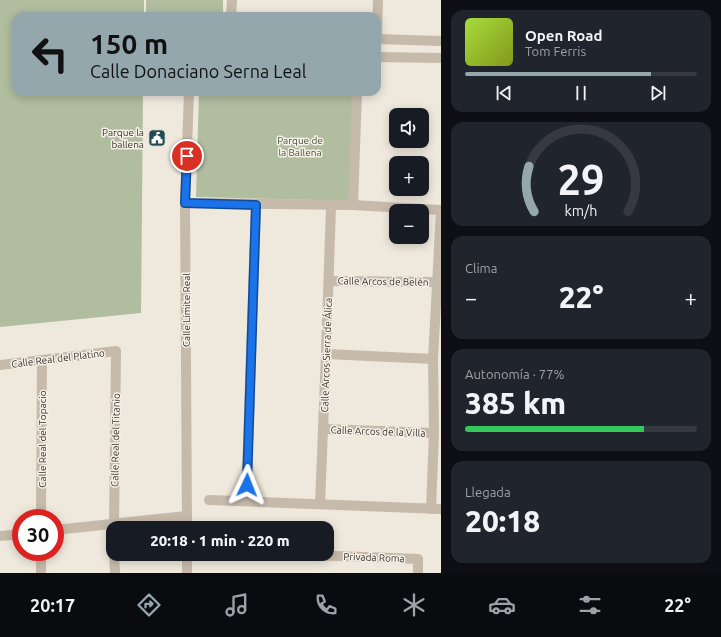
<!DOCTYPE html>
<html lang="es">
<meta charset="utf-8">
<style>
body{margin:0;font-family:Ubuntu,sans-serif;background:#20242c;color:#f1f3f6;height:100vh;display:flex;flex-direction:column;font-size:15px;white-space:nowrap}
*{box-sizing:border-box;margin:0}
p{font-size:13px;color:#9ea1a6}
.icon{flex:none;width:22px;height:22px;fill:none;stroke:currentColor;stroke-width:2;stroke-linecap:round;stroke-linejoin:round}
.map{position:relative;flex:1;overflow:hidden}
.panel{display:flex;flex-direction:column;gap:10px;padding:10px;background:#0d0f14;width:280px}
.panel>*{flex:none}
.banner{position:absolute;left:12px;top:12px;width:369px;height:84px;border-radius:12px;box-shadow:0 2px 10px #0003;background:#94a7ac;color:#111;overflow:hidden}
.tools{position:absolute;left:389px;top:108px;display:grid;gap:8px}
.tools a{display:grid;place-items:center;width:40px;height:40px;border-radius:8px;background:#171b24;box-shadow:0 2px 10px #0003;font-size:20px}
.speed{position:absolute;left:12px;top:509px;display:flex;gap:8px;font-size:20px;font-weight:700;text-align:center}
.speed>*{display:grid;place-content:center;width:52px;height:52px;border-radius:50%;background:#171b24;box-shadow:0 2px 10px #0003;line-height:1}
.speed .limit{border:6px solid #d22;background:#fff;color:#111}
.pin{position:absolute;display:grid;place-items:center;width:34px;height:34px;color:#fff;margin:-17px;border:2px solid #fff;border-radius:50%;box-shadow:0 1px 4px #0007}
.me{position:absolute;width:44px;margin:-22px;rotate:2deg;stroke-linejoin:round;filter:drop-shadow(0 0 3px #0008)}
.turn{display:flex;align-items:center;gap:14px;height:84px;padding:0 12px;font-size:18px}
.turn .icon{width:52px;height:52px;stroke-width:2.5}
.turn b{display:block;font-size:28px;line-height:34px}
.big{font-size:30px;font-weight:800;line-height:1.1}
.panel .widget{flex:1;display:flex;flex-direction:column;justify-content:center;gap:6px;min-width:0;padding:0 14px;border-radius:12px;background:#20242c}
.panel .dial{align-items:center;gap:0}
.dial svg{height:104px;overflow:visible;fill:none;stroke:#363941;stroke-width:7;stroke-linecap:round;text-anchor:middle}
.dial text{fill:#f1f3f6;stroke:none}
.song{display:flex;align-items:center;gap:12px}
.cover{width:48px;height:48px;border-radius:6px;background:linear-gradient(135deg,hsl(80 70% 55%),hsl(70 70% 35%))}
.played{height:4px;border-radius:2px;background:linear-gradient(90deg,#94a7ac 80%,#363941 80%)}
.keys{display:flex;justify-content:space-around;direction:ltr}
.heat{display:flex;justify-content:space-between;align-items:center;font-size:22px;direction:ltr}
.charge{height:6px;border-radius:3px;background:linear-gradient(90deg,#34c759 77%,#363941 0)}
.trip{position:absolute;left:106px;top:521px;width:228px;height:40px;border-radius:12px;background:#171b24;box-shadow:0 2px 10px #0003;font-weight:800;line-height:40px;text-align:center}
.tabs{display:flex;height:64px;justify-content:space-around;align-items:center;background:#090b0e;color:#9ea1a6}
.tabs .icon{width:28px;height:28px}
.tabs .on{color:#94a7ac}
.tabs b{font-size:18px;color:#f1f3f6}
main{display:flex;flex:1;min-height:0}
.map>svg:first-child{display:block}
</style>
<main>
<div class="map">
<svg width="441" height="573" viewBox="0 0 441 573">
<rect width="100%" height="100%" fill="#efe8dd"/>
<g fill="#b0bd9f">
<polygon points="0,0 144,0 144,16 16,16 16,92 143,92 141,313 0,327"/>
<rect x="146" y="0" width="77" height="16"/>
<polygon points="199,92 356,92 353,201 196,197"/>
</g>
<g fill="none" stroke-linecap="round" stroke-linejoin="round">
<g stroke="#c6baab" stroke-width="10">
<polyline points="231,16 232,0"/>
<polyline points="377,34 378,0"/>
<polyline points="377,39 441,41"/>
<polyline points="377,57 441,58"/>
<polyline points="185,203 353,205 441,210"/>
<polyline points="353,205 357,92"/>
<polyline points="329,281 437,282"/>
<polyline points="326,354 433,359"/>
<polyline points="0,365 116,351 114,528"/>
<polyline points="323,429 434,433"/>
<polyline points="209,500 441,509"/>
<polyline points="246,501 256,205"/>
<polyline points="320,504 326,354 331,206"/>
<polyline points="431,509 434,433 433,359 441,211"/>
<polyline points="41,518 42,360"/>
<polyline points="187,528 185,203 189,92"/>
<polyline points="55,530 186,516"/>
<polyline points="0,536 21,534"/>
<polyline points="41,552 41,573"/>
<polyline points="114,554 115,573"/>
<polyline points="187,554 187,573"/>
<polyline points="283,554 418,559 418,573"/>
</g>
</g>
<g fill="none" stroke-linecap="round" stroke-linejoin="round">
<defs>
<polyline id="route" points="187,156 185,203 256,205 247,485"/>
</defs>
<use href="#route" stroke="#114b97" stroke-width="10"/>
<use href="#route" stroke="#1a73e8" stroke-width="7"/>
</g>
<defs>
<symbol id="civic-square" viewBox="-11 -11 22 22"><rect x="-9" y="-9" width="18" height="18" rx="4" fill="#234b52" stroke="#f7f2e9"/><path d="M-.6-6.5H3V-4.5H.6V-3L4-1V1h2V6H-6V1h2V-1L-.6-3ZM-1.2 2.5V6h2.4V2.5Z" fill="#fff"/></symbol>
</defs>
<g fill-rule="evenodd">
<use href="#civic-square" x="147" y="128" width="20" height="20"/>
</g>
<g text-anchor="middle" stroke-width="3" stroke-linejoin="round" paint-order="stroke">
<g font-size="10" fill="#352e29" stroke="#f7f2e9" text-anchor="end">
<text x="144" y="136">Parque la<tspan x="144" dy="12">ballena</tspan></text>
</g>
<g font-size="10" fill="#415030" stroke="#f7f2e9">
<text x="300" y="144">Parque de<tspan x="300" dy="12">la Ballena</tspan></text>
</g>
<g font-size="10" fill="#352e29" stroke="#f7f2e9">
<text transform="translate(383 281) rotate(1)" y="4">Calle Arcos de Belén</text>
<text transform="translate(186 310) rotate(-90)" y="4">Calle Límite Real</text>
<text transform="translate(326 355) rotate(-88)" y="4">Calle Arcos Sierra de Álica</text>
<text transform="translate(58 358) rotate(-7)" y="4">Calle Real del Platino</text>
<text transform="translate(378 431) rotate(2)" y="4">Calle Arcos de la Villa</text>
<text transform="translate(42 439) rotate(-90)" y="4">Calle Real del Topacio</text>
<text transform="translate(115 440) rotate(-89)" y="4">Calle Real del Titanio</text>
<text transform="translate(374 557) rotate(2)" y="4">Privada Roma</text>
</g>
</g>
</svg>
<div class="tools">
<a><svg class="icon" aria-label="sound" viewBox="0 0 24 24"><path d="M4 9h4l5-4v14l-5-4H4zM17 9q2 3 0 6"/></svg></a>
<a>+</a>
<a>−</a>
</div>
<div class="speed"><div class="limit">30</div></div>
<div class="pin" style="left:187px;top:156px;background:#d93025"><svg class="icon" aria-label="arrive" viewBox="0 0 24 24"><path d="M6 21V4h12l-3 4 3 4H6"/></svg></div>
<svg class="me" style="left:247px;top:485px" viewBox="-20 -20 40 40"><path d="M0-17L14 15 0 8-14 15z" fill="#1a73e8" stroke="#fff" stroke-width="4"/></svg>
<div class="trip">20:18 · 1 min · 220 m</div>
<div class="banner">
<div class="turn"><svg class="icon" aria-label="left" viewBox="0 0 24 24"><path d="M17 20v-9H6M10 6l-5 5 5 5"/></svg><div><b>150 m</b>Calle Donaciano Serna Leal</div></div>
</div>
</div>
<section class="panel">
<div class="widget">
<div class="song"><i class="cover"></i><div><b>Open Road</b><p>Tom Ferris</p></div></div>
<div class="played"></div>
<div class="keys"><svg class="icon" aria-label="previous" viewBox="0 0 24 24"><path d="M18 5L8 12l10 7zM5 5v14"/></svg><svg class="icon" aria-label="pause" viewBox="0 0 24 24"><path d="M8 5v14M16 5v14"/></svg><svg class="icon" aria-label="next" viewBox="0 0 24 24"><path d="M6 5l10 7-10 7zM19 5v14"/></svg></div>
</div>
<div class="widget dial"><svg viewBox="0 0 100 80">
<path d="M14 69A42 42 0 1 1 86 69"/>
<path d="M14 69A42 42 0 0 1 10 34" stroke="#94a7ac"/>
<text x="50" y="56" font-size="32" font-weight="700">29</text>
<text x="50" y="72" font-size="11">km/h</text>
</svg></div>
<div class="widget"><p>Clima</p>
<div class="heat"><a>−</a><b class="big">22°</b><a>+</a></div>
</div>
<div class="widget"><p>Autonomía · 77%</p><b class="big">385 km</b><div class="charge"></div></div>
<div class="widget"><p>Llegada</p><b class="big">20:18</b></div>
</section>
</main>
<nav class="tabs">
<b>20:17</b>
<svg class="icon on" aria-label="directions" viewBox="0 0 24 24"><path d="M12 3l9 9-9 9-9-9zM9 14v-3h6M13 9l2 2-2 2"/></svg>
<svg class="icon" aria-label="music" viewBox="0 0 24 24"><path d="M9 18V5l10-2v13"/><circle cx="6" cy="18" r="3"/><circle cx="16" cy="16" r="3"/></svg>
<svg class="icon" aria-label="phone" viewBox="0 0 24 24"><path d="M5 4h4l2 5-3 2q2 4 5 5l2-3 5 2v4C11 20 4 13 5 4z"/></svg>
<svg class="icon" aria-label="climate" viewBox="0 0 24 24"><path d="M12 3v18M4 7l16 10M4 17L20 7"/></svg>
<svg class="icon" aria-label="car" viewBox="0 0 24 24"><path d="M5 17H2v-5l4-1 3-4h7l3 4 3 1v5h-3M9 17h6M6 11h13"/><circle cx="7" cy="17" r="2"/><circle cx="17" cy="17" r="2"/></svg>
<svg class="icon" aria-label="filters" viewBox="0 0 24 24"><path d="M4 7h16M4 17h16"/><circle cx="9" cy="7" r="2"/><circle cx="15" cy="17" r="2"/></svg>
<b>22°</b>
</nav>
